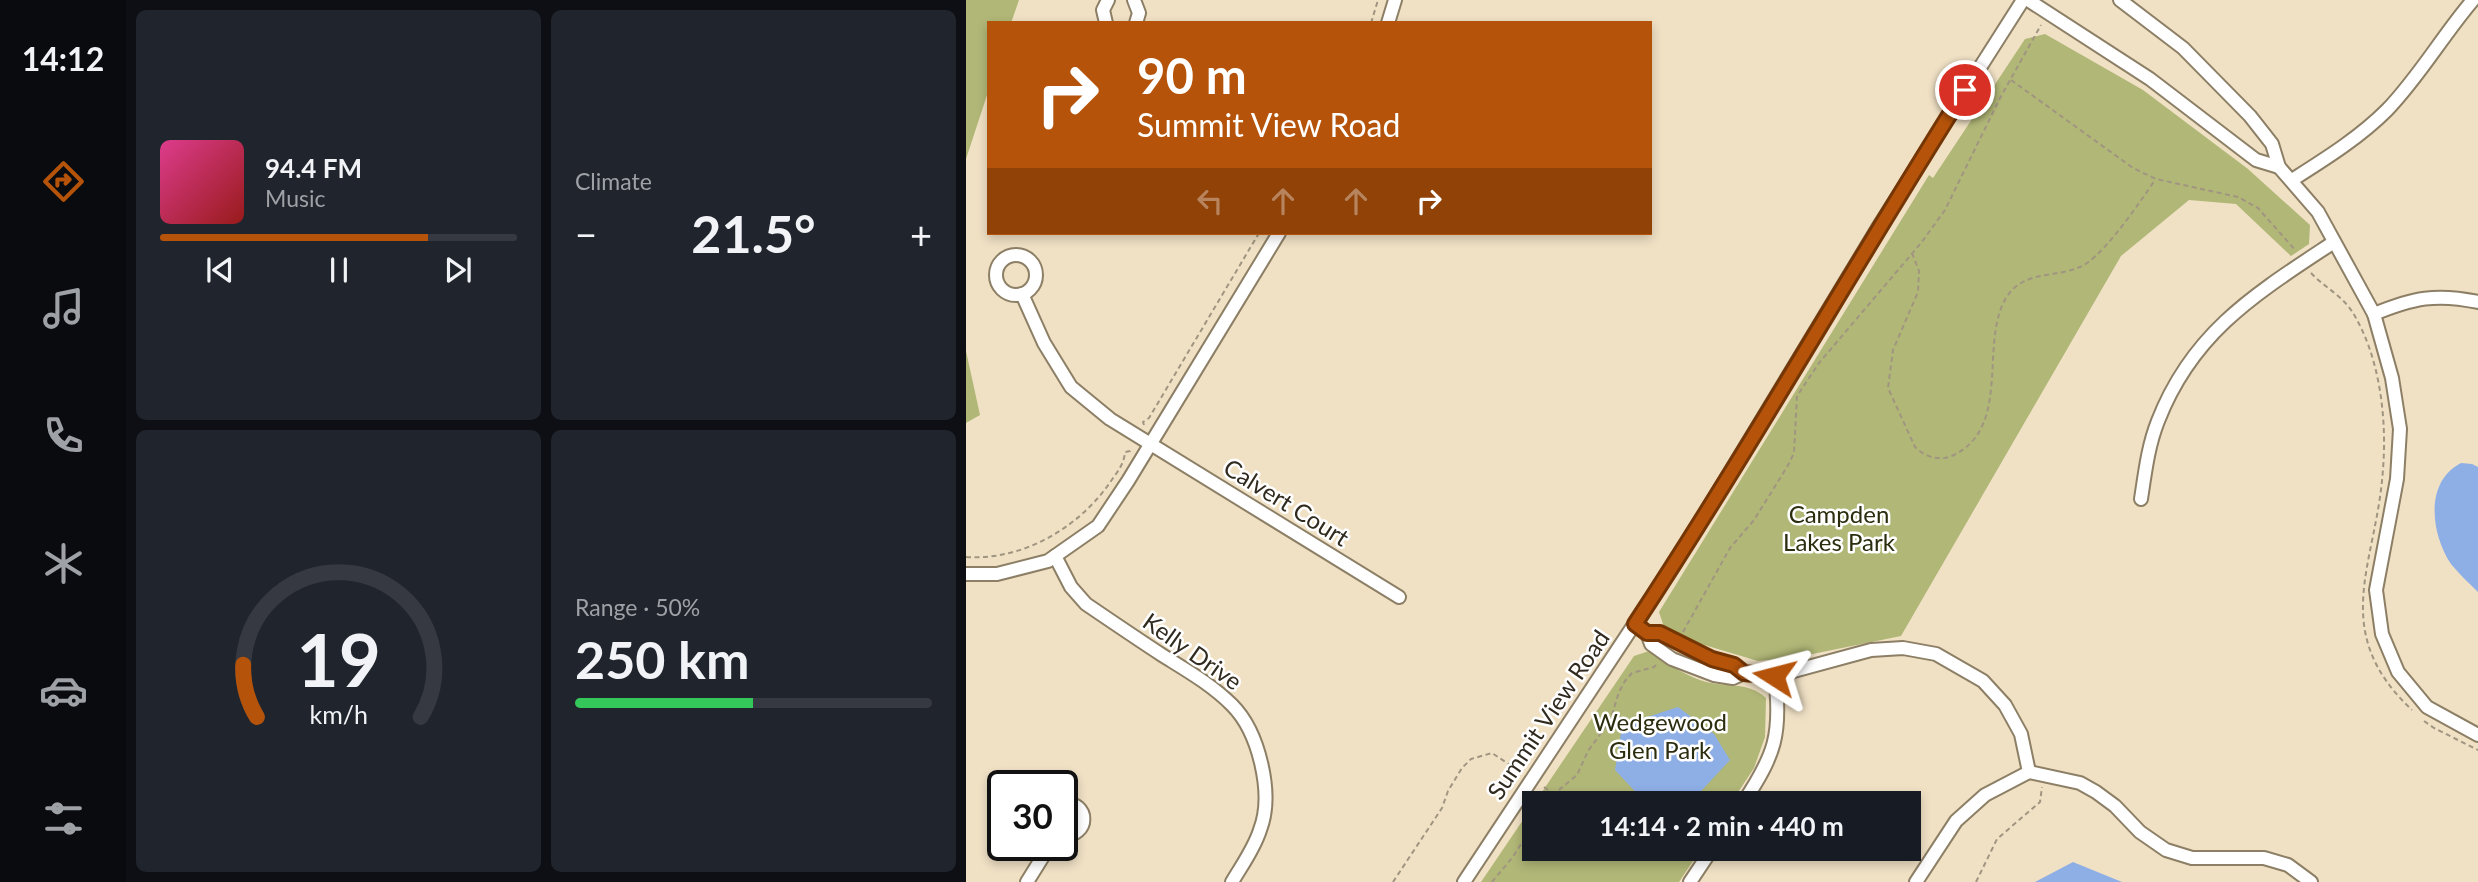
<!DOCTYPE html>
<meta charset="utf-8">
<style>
body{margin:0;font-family:Lato,sans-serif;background:#20242c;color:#f1f3f6;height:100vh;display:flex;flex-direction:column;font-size:26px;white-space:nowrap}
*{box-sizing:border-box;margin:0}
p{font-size:23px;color:#9ea1a6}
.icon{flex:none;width:38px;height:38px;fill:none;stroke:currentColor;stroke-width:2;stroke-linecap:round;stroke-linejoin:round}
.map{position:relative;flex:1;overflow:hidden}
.drawer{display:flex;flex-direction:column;gap:10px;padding:10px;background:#0d0f14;width:840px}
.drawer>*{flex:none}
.banner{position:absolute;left:21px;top:21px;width:665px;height:214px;border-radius:0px;box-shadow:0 4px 10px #0003;background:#b45309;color:#fff;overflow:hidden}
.speed{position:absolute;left:21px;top:770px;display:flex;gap:14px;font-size:35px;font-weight:700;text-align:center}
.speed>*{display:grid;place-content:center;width:91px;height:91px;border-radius:50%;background:#171b24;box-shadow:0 4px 10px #0003;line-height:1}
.speed .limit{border:4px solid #111;border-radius:10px;background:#fff;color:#111}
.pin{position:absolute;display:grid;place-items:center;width:60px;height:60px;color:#fff;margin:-30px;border:4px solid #fff;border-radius:50%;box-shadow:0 2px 7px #0007}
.me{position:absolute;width:77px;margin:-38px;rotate:279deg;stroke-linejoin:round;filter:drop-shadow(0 0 5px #0008)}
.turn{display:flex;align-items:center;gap:24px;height:147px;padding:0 35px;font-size:32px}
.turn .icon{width:91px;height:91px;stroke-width:2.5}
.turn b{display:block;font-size:49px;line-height:60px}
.lanes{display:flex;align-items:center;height:66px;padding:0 35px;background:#0003;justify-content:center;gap:35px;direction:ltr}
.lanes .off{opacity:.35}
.big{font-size:52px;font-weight:700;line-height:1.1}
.drawer .tile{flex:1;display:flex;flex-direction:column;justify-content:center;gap:10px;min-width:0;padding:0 24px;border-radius:10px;background:#20242c}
.drawer .dial{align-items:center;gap:0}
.dial svg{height:182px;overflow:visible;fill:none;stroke:#363941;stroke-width:7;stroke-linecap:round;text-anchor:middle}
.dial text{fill:#f1f3f6;stroke:none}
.song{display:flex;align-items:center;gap:21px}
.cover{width:84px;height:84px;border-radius:10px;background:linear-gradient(135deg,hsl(330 70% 55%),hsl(0 70% 35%))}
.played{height:7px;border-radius:4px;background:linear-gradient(90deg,#b45309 75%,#363941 75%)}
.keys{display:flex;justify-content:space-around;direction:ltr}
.heat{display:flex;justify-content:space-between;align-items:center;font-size:38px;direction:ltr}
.charge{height:10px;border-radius:5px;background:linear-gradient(90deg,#34c759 50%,#363941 0)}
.drawer .tiles{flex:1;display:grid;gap:10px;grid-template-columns:repeat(2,1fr)}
.trip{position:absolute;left:556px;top:791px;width:399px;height:70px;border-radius:0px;background:#171b24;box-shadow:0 4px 10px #0003;font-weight:700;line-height:70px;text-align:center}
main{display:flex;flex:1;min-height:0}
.tab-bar{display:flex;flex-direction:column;width:126px;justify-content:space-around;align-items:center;background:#090b0e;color:#9ea1a6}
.tab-bar .icon{width:49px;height:49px}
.tab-bar .active{color:#b45309}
.tab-bar b{font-size:32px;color:#f1f3f6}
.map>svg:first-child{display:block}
</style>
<main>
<nav class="tab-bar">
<b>14:12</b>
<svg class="icon active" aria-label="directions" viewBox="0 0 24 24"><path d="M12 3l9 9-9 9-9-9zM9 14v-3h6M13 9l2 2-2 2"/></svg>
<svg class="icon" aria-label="music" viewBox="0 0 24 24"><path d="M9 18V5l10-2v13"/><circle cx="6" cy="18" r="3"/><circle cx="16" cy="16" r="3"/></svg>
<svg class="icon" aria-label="phone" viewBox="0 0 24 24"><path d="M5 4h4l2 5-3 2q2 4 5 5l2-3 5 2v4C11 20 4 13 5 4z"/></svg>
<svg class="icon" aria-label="climate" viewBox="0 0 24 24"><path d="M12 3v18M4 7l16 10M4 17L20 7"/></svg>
<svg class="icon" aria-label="car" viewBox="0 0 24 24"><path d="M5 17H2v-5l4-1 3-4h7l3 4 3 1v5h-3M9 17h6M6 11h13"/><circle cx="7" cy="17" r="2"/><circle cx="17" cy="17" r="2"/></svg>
<svg class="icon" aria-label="filters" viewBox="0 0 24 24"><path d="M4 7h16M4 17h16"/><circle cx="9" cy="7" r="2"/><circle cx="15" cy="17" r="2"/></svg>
</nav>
<section class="drawer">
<div class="tiles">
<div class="tile">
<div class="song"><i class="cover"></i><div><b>94.4 FM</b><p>Music</p></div></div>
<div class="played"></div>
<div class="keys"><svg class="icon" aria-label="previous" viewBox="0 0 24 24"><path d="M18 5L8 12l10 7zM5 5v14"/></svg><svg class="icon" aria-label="pause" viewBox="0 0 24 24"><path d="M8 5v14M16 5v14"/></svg><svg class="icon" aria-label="next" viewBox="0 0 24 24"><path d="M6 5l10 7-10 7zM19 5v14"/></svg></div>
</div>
<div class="tile"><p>Climate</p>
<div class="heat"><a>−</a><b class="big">21.5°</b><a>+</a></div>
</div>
<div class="tile dial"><svg viewBox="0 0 100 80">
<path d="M14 69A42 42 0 1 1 86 69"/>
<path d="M14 69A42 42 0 0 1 8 46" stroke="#b45309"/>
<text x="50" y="56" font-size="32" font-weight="700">19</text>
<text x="50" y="72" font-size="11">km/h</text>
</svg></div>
<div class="tile"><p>Range · 50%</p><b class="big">250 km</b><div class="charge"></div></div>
</div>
</section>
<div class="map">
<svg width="1512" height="882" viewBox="0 0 1512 882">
<rect width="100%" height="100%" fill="#f0e1c5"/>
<g fill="#b1b777">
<polygon points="0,0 53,0 45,23 23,23 23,89 0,159"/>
<polygon points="1079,34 1177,90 1282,169 1344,225 1343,244 1325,256 1270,204 1223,200 1155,256 935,636 827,658 792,661 725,641 699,630 693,612 963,175 967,178 1059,39"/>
<polygon points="0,351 14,415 0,423"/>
<path d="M683 651C699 662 718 675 737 681 759 688 783 681 800 698L799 737 788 768 765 803H569V849H735L713 882H515L668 656Z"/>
</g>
<g fill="#8eaee6">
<path d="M1495 463 1506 464 1512 467V592C1503 583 1493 574 1485 564 1465 534 1458 482 1495 463Z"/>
<polygon points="712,707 748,734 764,760 724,803 680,803 649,770 655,733 675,719"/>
<polygon points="1107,862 1156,882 1069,882"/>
</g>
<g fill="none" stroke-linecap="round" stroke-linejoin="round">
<defs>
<g id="minor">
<polyline points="168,0 173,13 170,23"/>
<polyline points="1062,0 1184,79 1290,160 1313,167"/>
<polyline points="1154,0 1217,48 1284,116 1306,144 1313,167 1352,212 1408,314 1426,378 1434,429 1431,479 1410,590 1416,634 1432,672 1461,707 1512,735"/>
<polyline points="140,23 137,10 142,0"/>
<polyline points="422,23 429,0"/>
<path d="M1326 180C1359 159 1393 138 1421 110 1453 77 1477 35 1507 0"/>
<circle cx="50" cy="275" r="20"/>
<polyline points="56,294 78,343 105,387 144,419 433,597"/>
<path d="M1408 314C1447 298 1470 293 1512 302"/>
<path d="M1175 499C1179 473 1182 446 1192 421 1227 331 1291 293 1368 242"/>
<path d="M89 556 105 587 120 604C145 621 170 638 196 655 220 670 245 684 266 705 293 732 308 794 294 830 288 849 276 865 266 882"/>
<polyline points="0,574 31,574 82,561 132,526 162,481 313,233"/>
<polyline points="669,624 681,633 685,644 706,659 748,675 767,678 778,673 809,676 905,650 937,648 970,654 1017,681 1039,705 1055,734 1063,772"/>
<polyline points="681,633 694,633 745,659 768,665 778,673"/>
<polyline points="1063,772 1114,783 1130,792 1149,806 1174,832 1200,850 1226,858 1298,858 1322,865 1345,882"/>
<path d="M96 803C125 801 124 838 96 835"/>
<path d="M777 803C809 755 816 734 809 676"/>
<polyline points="61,882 84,845"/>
<polyline points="498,882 714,555 915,223 1057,0"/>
<polyline points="724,882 746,849"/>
<polyline points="950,882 990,821 1019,795 1063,772"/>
</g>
</defs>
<use href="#minor" stroke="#8c7f65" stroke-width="16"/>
<g stroke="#a09580" stroke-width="2" stroke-dasharray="5 3.5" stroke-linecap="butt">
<polyline points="405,23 412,0"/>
<polyline points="1045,80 1167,168 1190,179 1272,197 1292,208 1330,251"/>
<path d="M946 253 953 271 952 292 927 350 922 388 949 447C959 457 974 462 988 455 1046 426 1013 343 1040 298 1059 267 1096 280 1121 263 1142 249 1174 202 1189 180"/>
<path d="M1345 273C1358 287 1377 296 1387 313 1414 357 1421 419 1417 469 1411 564 1361 630 1446 710"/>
<polyline points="178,425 177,422 183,418 293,233"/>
<path d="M0 557C57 561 114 527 145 481 152 471 158 464 159 452L164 451 165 448"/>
<polyline points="717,632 764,548 788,520 821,467 828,453 831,396 853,363 955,243 979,210 1034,98 1075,25"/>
<polyline points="1458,721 1468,728 1512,750"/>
<polyline points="578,787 588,794"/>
<polyline points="582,803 588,794 611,775 622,751 644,721 653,692 659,681 666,673 688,667 691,664"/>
<polyline points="427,882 476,808 482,791 496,768 505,759 526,753 556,773"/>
<polyline points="526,882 546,858 569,823"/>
<polyline points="1010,882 1031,839 1074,802 1076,787"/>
</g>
<use href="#minor" stroke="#fff" stroke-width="12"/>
</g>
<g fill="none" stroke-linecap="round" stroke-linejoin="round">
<defs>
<path id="route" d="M808 676 778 673 768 665 746 659 694 633H681L669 624C784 449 887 267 999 90"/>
</defs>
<use href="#route" stroke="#753606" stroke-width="18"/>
<use href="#route" stroke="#b45309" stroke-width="12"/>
</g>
<g text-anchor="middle" stroke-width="5" stroke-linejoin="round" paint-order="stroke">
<g font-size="24" fill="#302a1f" stroke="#fff">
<text transform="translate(320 503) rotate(32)" y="8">Calvert Court</text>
<text transform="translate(226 652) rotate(35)" y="8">Kelly Drive</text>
<text transform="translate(583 715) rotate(-56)" y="8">Summit View Road</text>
</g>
<g font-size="24" fill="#2b2d0e" stroke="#fff">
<text x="873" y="523">Campden<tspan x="873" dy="28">Lakes Park</tspan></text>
<text x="694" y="731">Wedgewood<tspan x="694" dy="28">Glen Park</tspan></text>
</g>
</g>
</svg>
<div class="speed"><div class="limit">30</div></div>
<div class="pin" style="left:999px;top:90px;background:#d93025"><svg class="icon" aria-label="arrive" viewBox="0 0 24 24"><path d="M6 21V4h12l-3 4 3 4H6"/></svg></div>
<svg class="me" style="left:808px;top:676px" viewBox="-20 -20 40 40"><path d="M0-17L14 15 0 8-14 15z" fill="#b45309" stroke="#fff" stroke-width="4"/></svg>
<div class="trip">14:14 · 2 min · 440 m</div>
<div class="banner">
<div class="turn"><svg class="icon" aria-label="right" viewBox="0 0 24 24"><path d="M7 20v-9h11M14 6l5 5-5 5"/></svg><div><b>90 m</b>Summit View Road</div></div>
<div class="lanes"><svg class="icon off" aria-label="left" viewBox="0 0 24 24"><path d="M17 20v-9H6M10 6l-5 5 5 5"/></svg><svg class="icon off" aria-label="ahead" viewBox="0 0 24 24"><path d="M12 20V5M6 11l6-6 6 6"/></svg><svg class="icon off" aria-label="ahead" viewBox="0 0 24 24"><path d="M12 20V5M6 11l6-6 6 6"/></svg><svg class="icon" aria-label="right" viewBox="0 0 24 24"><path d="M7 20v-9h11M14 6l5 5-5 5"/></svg></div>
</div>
</div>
</main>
